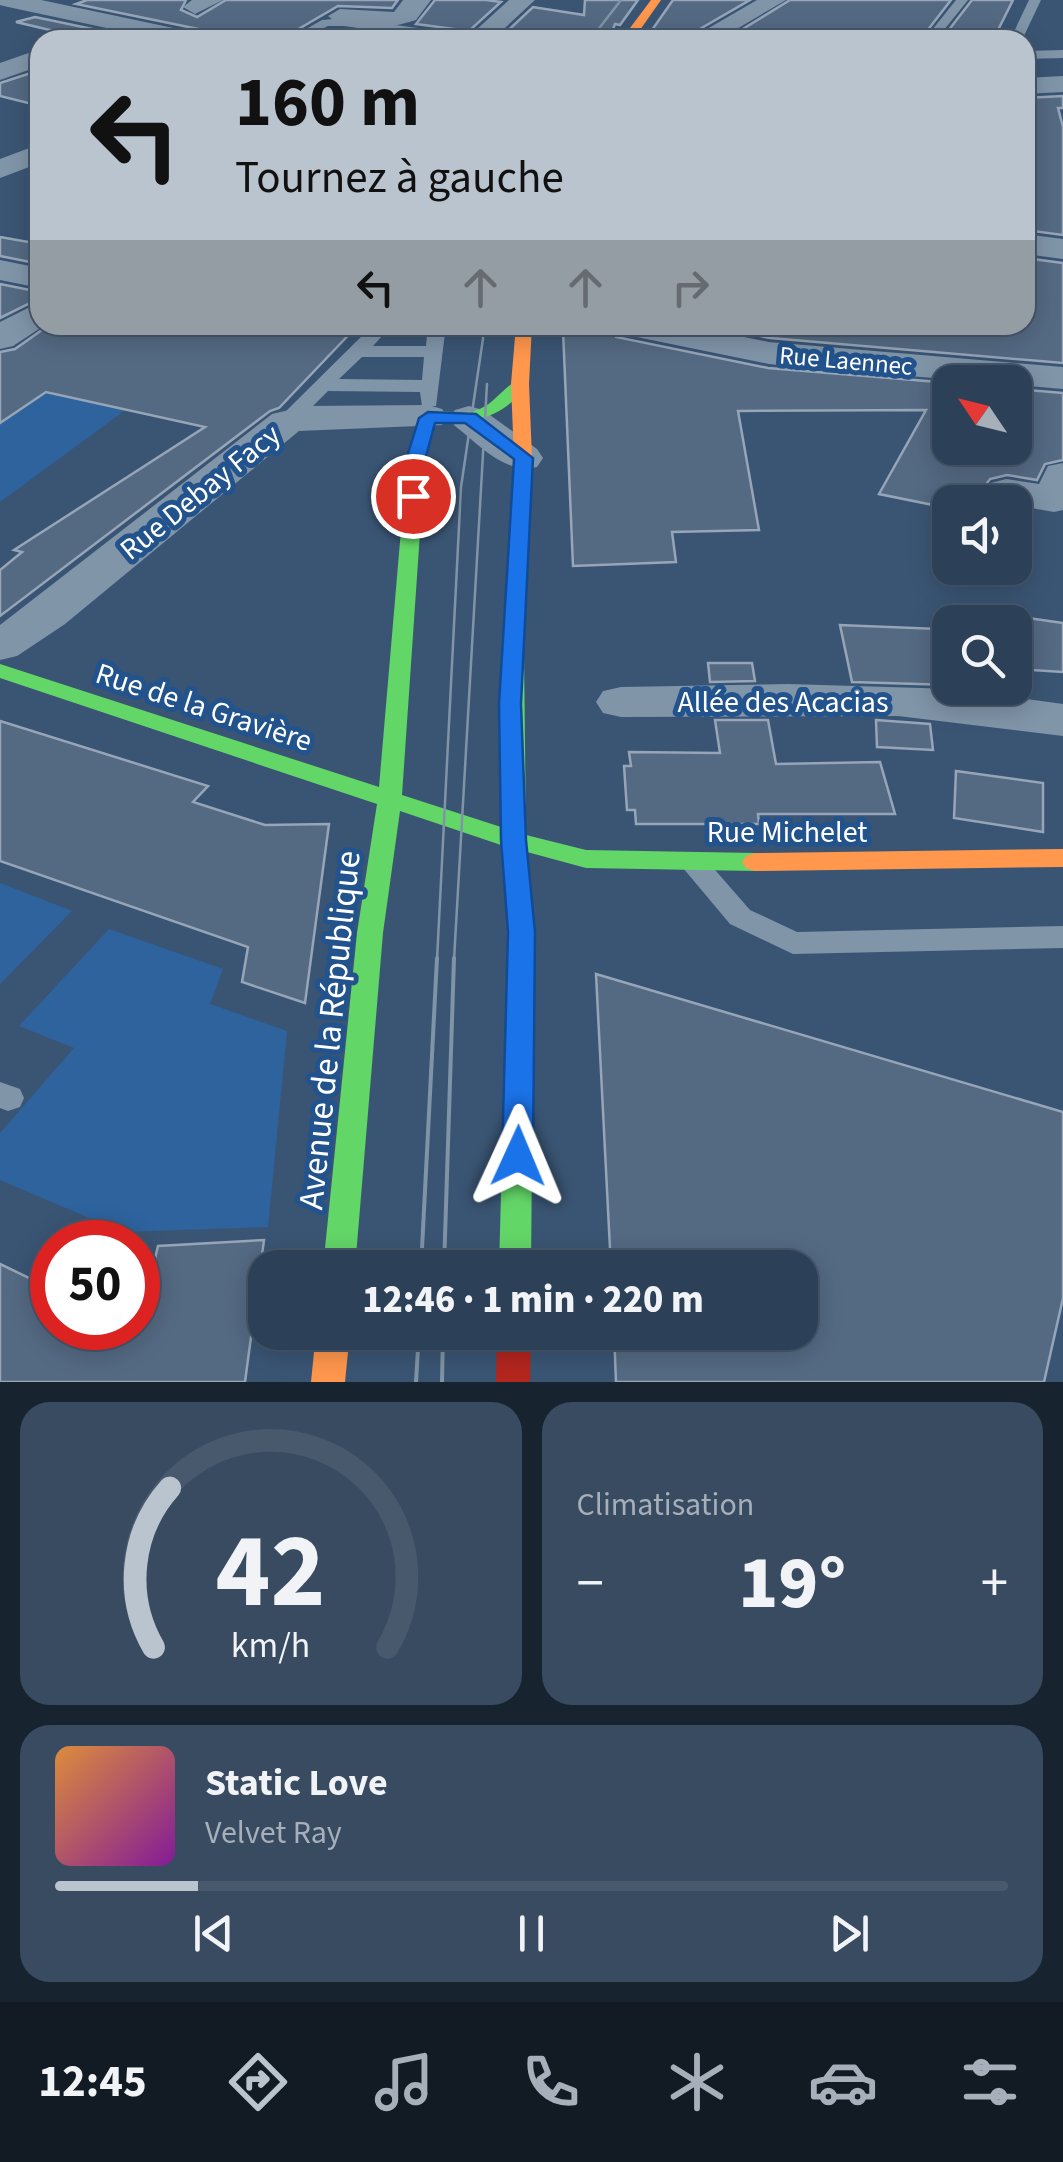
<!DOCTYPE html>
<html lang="fr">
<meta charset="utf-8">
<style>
body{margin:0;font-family:"Source Sans 3",sans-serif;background:#384b61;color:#f1f3f6;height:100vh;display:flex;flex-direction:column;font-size:38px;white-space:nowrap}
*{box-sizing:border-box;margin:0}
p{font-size:32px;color:#a6afba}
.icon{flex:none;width:55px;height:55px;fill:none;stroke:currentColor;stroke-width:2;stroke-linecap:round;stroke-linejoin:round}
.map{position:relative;height:1382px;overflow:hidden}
.drawer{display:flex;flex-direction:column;gap:20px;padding:20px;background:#182330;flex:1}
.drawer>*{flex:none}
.banner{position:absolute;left:30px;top:30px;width:1005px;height:305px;border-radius:30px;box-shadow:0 5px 25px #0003,0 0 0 2px #48596d;background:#bac4ce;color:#111;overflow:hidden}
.needle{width:65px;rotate:305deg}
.tools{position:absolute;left:932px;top:365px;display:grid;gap:20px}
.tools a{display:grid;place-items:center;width:100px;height:100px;border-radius:20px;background:#2c4057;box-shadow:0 5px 25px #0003,0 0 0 2px #48596d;font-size:50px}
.speed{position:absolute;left:30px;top:1220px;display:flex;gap:20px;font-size:50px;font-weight:700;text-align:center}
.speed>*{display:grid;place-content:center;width:130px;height:130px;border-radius:50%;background:#2c4057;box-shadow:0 5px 25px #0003,0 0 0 2px #48596d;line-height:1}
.speed .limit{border:15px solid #d22;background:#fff;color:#111}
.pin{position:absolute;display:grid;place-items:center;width:85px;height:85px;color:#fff;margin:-42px;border:5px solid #fff;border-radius:50%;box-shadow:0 2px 10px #0007}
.me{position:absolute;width:110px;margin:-55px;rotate:1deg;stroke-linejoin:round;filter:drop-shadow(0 0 8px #0008)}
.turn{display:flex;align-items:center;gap:35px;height:210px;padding:0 40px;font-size:45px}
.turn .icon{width:130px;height:130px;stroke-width:2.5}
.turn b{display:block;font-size:70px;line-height:85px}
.lanes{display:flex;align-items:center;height:95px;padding:0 40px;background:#0003;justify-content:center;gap:50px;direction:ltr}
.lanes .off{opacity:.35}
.big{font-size:75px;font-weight:800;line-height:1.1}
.drawer .widget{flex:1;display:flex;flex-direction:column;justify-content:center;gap:15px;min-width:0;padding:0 35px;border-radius:30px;background:#384b61}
.drawer .dial{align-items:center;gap:0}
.dial svg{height:260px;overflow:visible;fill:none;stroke:#48596d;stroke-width:7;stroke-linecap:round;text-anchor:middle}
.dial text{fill:#f1f3f6;stroke:none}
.song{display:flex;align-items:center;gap:30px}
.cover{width:120px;height:120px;border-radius:15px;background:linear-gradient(135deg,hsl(30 70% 55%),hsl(290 70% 35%))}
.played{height:10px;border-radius:5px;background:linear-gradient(90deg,#bac4ce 15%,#48596d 15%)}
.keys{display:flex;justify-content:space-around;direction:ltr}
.heat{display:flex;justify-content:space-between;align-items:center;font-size:55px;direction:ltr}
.drawer .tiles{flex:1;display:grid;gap:20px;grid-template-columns:1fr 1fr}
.widget:last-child{grid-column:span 2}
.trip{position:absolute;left:248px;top:1250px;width:570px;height:100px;border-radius:30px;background:#2c4057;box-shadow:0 5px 25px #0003,0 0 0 2px #48596d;font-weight:800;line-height:100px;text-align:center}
.tabs{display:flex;height:160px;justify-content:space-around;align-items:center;background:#121a23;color:#a6afba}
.tabs .icon{width:70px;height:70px}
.tabs .current{color:#bac4ce}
.tabs b{font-size:45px;color:#f1f3f6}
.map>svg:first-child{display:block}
</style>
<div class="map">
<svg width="1063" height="1382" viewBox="0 0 1063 1382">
<rect width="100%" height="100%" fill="#3a5574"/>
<g fill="#2e639e">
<polygon points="109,351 131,401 120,408 124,411 0,502 0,422"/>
<polygon points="0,883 72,911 0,984"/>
<polygon points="109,929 223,969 210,1004 287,1031 268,1227 122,1232 0,1180 0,1133 74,1048 19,1026"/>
</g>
<g fill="#546a83" stroke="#96a5b7" stroke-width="2.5">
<polygon points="87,0 186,0 181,10 197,17 226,0 398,0 392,8 338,6 297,30 295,34 303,40 213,40 198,29 76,4"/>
<polygon points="435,0 486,0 501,2 469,31 416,24"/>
<polygon points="585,0 638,0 620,25 615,24 609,40 498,40 533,7 584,15"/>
<polygon points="673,0 750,0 686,37 652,30"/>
<polygon points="790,0 951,0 920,40 725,40"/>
<polygon points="972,0 1013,0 993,40 941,40"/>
<polygon points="35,17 145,40 92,40 16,22"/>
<polygon points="329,30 344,30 421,40 307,40"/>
<polygon points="40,70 40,106 0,96 0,83"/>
<polygon points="1063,96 1063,108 1058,108 1063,127 1063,235 1025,230 1025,98"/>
<polygon points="0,237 40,244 40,264 0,256"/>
<polygon points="1025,258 1063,263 1063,363 770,338 703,325 928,325 952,330 955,325 1025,325"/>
<polygon points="0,284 40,292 40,298 0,318"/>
<polygon points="49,325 358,325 279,408 270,411 0,616 0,570 22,552 14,550 205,427 46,392 0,423 0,352 15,349"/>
<polygon points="581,325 612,331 616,337 768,368 950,383 950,448 1015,448 1015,389 1063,393 1063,460 1045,464 1037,480 1007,475 990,479 982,490 988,502 939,502 938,506 879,494 926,410 738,411 759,530 672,532 676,562 573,566 563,330"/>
<polygon points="935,614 1014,616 1063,623 1063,672 1015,669 1015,622 950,622 950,685 852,682 840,625 938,629"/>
<polygon points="708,663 752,663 755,681 710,682"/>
<polygon points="715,720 768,720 776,764 880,762 895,814 758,814 759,824 636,824 635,810 627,810 624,766 631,766 629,752 720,753"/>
<polygon points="876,720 930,724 933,750 877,747"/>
<polygon points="0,721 208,786 193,802 265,825 329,824 305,1003 242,982 248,947 0,861"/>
<polygon points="956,771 1043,783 1043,832 954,818"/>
<polygon points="596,974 1063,1112 1063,1298 1044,1382 616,1382 614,1332 800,1332 800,1268 611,1268"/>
<polygon points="264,1240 245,1382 0,1382 0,1264 52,1289 52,1328 138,1328 138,1295 147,1292 158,1246"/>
</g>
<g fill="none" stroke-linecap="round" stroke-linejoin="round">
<g fill="#8195a9" fill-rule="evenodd">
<polygon points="956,0 968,0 936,40 924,40"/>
<polygon points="1029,0 1041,0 1022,40 1010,40"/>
<polygon points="344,18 477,36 483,40 450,40 344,26 328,26 305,37 299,33 322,20"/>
<polygon points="1063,50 1063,58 1025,59 1025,51"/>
<path d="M373 325H392L373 346H426L428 325H446L436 406H422L420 392 328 391 293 426H279V418ZM362 357H424L422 380 339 379Z"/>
<polygon points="692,852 702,855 750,910 797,932 1063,926 1063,948 793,954 730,924 678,862 682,855"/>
<polygon points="0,1082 20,1089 24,1098 20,1107 8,1111 0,1108"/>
</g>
<g fill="#8195a9" fill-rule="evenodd">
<polygon points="0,0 41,0 197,33 209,40 163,40 8,7 0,5"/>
<polygon points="192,0 223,0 195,14 183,7"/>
<path d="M403 0H431L416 20C392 28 348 35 328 16L340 9 394 12Z"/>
<polygon points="509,0 535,0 492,40 465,40"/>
<polygon points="757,0 786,0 718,40 688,40"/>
<polygon points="40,49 40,66 0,80 0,63"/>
<polygon points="1063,76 1063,92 1025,94 1025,78"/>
<polygon points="40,144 40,163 0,178 0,159"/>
<polygon points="1025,234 1063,239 1063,259 1025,254"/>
<polygon points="0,260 40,268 40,288 0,280"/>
<polygon points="40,302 40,325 45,325 13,346 0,349 0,322"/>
<polygon points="612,325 684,325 769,342 1063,367 1063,389 769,364 617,333"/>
<polygon points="428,405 442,409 448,417 442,425 299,431 65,624 17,656 0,660 0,625 272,414 306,406"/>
<path d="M469 406 483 410 537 449 543 458 537 467C505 475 480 445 455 426L449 418 455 410Z"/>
<polygon points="1063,463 1063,510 1054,512 991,501 985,492 991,483 1006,479 1039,484 1048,466"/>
<polygon points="788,684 954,689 1063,704 1063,736 898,716 621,717 603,713 596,702 603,691 621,687"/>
</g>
<path fill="#63d668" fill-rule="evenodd" d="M520 379 529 384C503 417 476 424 435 423L425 460 402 795 501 827 502 655 513 648 524 655 526 835 586 850 755 853 764 856 768 862 764 868 755 871 586 868 527 852 534 932 531 1268H499L508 932 501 845 400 811 383 933 355 1268H323L357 933 377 804 0 678V664L379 787 407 460 419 417C433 406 456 415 474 411 494 406 503 386 520 379Z"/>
<g fill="#ff974d" fill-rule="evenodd">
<polygon points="651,0 661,0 633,40 621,40"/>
<polygon points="516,325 532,325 529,384 532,458 524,655 513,662 502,655 514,458 511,384"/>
<polygon points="1063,849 1063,867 755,871 746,868 742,862 746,856 755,853"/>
<polygon points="316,1332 350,1332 345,1382 311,1382"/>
</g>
<polygon fill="#b3261e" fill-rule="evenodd" points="497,1332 531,1332 530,1382 496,1382"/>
<g stroke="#8194a7" stroke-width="2.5">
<polyline points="590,40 621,0"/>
<polyline points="437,960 461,487 485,325"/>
<polyline points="454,960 487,384"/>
</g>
<g stroke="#8194a7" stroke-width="4">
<polyline points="421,1268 437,958"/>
<polyline points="444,1268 454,958"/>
<polyline points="416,1382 419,1332"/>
<polyline points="442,1382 443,1332"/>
</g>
</g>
<polygon fill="#1a73e8" stroke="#114b97" stroke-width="2.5" points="428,412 476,414 533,458 521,704 526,840 535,932 533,1156 528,1164 518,1168 507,1164 502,1156 508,932 501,840 499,704 514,459 465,423 435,423 425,460 423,496 420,500 406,500 406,460 419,418"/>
<g text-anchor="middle" stroke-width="10" stroke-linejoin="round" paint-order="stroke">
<g font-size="25" fill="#fff" stroke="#22538d">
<text transform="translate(846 360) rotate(5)" y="9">Rue Laennec</text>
</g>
<g font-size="30" fill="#fff" stroke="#22538d">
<text transform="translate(200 492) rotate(-39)" y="10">Rue Debay Facy</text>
<text x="783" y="712">Allée des Acacias</text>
<text transform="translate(204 707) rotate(18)" y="10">Rue de la Gravière</text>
<text x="787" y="842">Rue Michelet</text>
</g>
<g font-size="35" fill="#fff" stroke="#22538d">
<text transform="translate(329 1030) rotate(-84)" y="12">Avenue de la République</text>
</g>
</g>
</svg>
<div class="tools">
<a><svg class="needle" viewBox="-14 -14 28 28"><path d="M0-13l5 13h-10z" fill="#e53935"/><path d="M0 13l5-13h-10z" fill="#a6afba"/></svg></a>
<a><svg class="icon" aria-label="sound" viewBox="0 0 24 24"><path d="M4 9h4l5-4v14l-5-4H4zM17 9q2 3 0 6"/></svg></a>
<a><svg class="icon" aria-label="search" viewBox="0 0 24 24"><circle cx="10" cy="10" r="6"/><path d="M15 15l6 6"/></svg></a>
</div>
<div class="speed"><div class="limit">50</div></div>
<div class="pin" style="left:413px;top:496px;background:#d93025"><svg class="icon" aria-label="arrive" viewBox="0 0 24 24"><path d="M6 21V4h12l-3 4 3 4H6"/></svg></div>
<svg class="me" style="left:518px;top:1156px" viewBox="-20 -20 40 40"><path d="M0-17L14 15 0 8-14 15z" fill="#1a73e8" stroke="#fff" stroke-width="4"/></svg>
<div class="trip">12:46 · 1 min · 220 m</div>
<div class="banner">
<div class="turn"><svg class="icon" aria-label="left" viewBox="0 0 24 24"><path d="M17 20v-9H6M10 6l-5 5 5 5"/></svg><div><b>160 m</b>Tournez à gauche</div></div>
<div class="lanes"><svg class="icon" aria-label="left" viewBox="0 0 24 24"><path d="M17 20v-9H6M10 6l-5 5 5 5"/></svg><svg class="icon off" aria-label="ahead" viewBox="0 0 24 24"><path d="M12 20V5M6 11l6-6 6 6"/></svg><svg class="icon off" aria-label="ahead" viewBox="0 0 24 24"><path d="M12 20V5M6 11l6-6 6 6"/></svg><svg class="icon off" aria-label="right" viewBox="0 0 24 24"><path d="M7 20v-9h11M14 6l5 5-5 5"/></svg></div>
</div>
</div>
<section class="drawer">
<div class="tiles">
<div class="widget dial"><svg viewBox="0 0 100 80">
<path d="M14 69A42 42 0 1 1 86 69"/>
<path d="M14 69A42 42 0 0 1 19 20" stroke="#bac4ce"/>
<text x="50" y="56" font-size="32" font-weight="700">42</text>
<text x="50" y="72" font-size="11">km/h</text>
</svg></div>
<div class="widget"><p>Climatisation</p>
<div class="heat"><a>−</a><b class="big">19°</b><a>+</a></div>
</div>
<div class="widget">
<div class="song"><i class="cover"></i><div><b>Static Love</b><p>Velvet Ray</p></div></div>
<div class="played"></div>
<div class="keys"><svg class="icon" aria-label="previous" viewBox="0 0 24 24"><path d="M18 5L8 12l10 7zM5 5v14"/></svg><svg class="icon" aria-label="pause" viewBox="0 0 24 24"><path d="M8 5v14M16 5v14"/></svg><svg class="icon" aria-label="next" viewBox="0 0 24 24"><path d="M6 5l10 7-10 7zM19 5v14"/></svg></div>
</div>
</div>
</section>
<nav class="tabs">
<b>12:45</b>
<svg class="icon current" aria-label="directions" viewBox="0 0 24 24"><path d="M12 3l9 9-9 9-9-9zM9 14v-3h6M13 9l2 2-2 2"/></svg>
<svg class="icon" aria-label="music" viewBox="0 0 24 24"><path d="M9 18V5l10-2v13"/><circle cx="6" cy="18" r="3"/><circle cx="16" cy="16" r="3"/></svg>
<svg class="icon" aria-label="phone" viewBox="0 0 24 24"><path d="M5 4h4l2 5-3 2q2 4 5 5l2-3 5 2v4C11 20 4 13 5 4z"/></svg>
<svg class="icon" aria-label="climate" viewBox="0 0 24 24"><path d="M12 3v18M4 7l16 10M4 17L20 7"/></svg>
<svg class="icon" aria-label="car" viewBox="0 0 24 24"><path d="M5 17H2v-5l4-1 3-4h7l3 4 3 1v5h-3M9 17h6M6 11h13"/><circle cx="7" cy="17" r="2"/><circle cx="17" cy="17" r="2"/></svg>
<svg class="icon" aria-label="filters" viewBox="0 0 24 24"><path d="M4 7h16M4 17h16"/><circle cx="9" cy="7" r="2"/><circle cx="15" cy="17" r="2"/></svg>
</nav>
